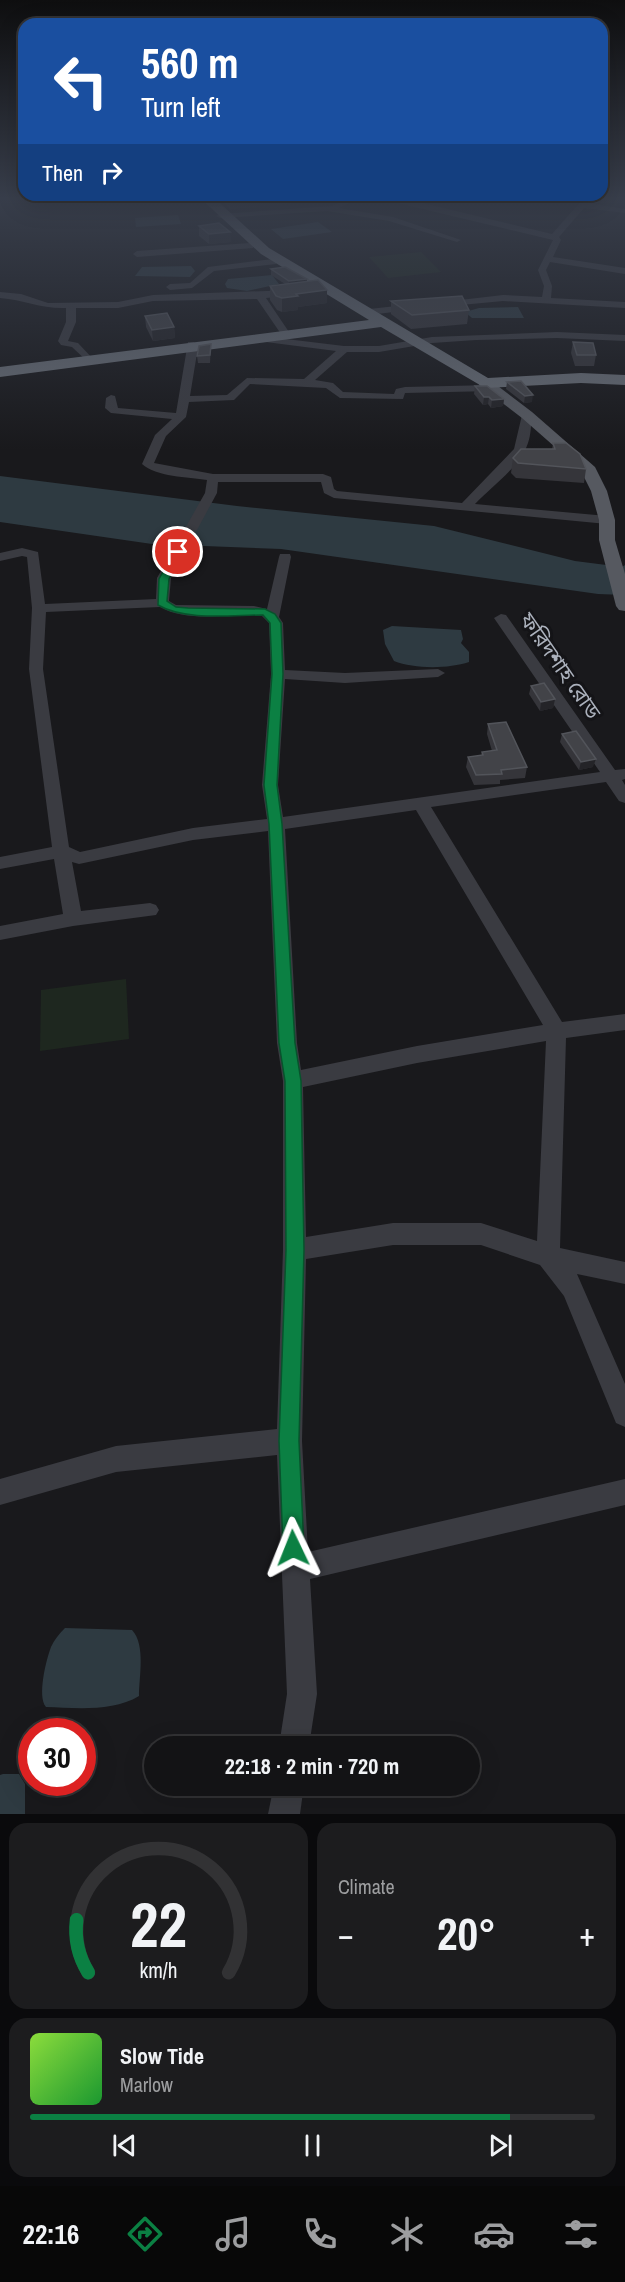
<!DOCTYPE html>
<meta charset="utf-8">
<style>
body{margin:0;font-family:"Archivo Narrow","Noto Sans Bengali",sans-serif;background:#1c1c1e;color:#f1f3f6;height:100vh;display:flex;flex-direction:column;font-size:22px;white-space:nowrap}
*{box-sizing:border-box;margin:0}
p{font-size:20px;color:#9d9ea0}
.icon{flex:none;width:33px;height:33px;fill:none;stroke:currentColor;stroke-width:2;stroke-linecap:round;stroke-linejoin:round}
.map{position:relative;height:1814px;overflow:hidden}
.sheet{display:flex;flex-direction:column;gap:9px;padding:9px;background:#0a0a0c;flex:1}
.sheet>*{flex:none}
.guide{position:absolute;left:18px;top:18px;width:590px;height:183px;border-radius:18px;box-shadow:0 6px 24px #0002,0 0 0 2px #323234;background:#1a4fa0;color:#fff;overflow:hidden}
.speed{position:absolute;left:18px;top:1718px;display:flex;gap:12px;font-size:30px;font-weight:700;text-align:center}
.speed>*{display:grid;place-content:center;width:78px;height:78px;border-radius:50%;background:#131315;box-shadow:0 6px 24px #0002,0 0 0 2px #323234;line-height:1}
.speed .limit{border:9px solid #d22;background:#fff;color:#111}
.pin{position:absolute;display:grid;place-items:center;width:51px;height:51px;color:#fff;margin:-26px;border:3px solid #fff;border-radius:50%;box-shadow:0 2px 6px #0007}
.me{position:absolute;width:66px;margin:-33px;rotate:358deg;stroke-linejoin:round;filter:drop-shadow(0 0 4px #0008)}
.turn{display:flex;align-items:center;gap:21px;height:126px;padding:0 24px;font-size:27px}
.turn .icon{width:78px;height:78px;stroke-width:2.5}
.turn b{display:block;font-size:42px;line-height:51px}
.then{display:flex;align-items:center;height:57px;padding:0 24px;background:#0003;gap:12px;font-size:22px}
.big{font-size:45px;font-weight:700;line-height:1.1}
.sheet .widget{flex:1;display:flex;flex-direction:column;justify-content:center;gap:9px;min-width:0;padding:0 21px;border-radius:18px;background:#1c1c1e}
.sheet .dial{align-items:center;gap:0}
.dial svg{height:156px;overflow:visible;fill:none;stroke:#323234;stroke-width:7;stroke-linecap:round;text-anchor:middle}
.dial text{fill:#f1f3f6;stroke:none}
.song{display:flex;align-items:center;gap:18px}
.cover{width:72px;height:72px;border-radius:9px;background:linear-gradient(135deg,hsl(90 70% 55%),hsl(130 70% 35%))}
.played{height:6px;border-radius:3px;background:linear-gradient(90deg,#0b8043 85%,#323234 85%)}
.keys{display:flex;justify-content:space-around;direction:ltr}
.heat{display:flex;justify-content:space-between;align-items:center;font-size:33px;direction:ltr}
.sheet .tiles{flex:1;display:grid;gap:9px;grid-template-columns:1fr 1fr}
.widget:last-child{grid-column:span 2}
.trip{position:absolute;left:144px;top:1736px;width:336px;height:60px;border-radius:30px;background:#131315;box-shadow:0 6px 24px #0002,0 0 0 2px #323234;font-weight:700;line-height:60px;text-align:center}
.tabs{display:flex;height:96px;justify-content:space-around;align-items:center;background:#080808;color:#9d9ea0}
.tabs .icon{width:42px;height:42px}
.tabs .selected{color:#0b8043}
.tabs b{font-size:27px;color:#f1f3f6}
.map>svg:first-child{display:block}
</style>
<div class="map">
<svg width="625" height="1814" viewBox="0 0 625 1814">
<rect width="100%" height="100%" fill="#19191c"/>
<g fill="#1e271f">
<polygon points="421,252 441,272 388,278 369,257"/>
<polygon points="126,979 129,1039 40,1051 41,990"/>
</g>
<g fill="#2e3a41">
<polygon points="178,215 181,224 136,227 135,218"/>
<polygon points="318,222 332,232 283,239 271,229"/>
<polygon points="191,266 195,271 190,277 135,276 142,267"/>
<polygon points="272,275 279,284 247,291 227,288 225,284 228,279"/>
<polygon points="518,307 524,318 472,318 465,312 479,308"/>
<polygon points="0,476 237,506 434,526 575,561 622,567 625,565 625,595 598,594 281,549 152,544 0,522"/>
<path d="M392 626 461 630 463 639 461 643 469 652V662C448 669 414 669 394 661L385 644 383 630Z"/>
<path d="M65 1628 132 1630C146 1645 139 1677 139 1696 113 1712 75 1708 46 1707 37 1697 46 1660 51 1647 54 1640 59 1634 65 1628Z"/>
<polygon points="3,1774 19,1774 25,1784 25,1814 0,1814 0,1775"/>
</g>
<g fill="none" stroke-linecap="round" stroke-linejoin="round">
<g fill="#3a3b41" fill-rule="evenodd">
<polygon points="353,196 363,196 339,208 393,217 461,240 457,242 389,221 327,211 220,218 216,216 220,214 332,206"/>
<polygon points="368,196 406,199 552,234 583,199 599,196 599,199 588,203 625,209 625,213 584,208 559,237 561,240 553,257 625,268 625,274 550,262 546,270 552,286 551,298 625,302 625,308 503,301 440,307 440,303 443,302 503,295 542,297 544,286 538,270 553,240"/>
<polygon points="250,243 253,244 253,248 137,257 133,254 137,251"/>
<polygon points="273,259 277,262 276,264 214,271 192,288 170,290 166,287 170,284 190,283 208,267"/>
<path d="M294 290 299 293 297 295 266 298 289 332 284 335 281 334 257 299 153 301 118 308H76V322L68 341 78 343 94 360 89 363 72 347 61 345 58 341 66 322V308C42 309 24 300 0 298V292L21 294 48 303 118 302 153 295Z"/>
<polygon points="415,304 420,307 418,309 369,315 364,312 369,309"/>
<path d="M557 332 625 335V341L557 338 476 340 432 343 379 352H347L315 380 333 383 343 392 394 394 396 389 405 387 492 385 497 388 492 391 405 393 403 399 340 398 326 388 250 384 234 400 189 402 186 417 166 436 154 463 213 474H323L331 477 334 489 337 491 462 503 514 449 522 415 527 412 532 415C531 424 531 435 528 443 520 467 492 486 475 504L607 516 613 520 607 524 334 498 324 493 321 482H218L217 493 171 578 169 601 176 605 254 606 267 609 279 557 280 554H290L291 557 279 617 283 623 285 670 345 673 438 669 445 673 438 677 345 683 285 679 278 785 283 817 600 772 494 618 501 614 506 615 615 770 625 769V779L622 780 625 785V803L619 801 606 782 431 807 562 1022 625 1014V1030L566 1038 560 1248 625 1262V1284L577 1274 625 1384V1427L616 1423 564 1296 540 1265 481 1245H393L306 1259 302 1441 308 1552 625 1479V1505L310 1579 317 1694 309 1746H279L287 1694 277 1455 116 1472 0 1505V1479L116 1446 277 1429 283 1250V1081L277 1043 268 831 193 840 79 864 72 862 81 911 150 903 156 905 159 910 156 915 73 926 0 940V926L63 914 54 859 0 869V857L52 847 29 669 32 608 27 557 22 556 0 561V553L22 548 38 552 45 604 156 599 157 578 205 493 207 480C188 477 156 477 142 464L155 435 172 419 111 413 105 408 106 398 111 395 115 396 118 408 176 413 188 342H194L198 347 190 396 227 395 247 378 304 379 336 351 258 341V337L261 336 344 346H379L432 337ZM160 607C186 622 225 615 254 614L262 616 269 623 271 674 262 785 267 819 193 828 80 852 69 847 43 669 46 612ZM416 810 543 1025 417 1046 301 1070 297 1043 285 829ZM546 1041 537 1241 481 1223H393L306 1237 303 1087 417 1063Z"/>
<polygon points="274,1785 304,1785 300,1814 268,1814"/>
</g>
<polygon fill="#565960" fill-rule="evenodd" points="485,379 490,380 532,412 595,467 607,491 615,520 615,540 625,574 625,611 619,610 616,606 599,540 599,520 591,491 580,469 522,418 480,386 478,383"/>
<polygon fill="#656a72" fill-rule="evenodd" points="198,196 212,196 269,248 488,378 581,373 625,375 625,385 581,383 485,388 381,327 0,377 0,367 369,320 261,254"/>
</g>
<g fill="#35353a">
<polygon points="218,196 313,196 313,201 230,209"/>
<polygon points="199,226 231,242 209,244 199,236"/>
<polygon points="271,269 307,281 327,290 327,303 298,307 298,310 282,312 277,310 270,300 270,286 285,284 271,275"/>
<polygon points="391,301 469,310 467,324 411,329 391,314"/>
<polygon points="145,316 174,327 175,338 153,341 146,327"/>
<polygon points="573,342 596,355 594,366 575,366 571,353"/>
<polygon points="211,344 210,363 198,363 197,356"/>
<polygon points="521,381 532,402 524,403 506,389 507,382"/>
<polygon points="475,386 504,399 503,406 491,408 488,404 483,405 474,394"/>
<polygon points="553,443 586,469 584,483 516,478 511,473 513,458 552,449"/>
<polygon points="531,686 555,699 553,708 540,711 529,694"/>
<polygon points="488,724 527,767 525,778 500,780 500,784 474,785 466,767 468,757 481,756 482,752 492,751 487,734"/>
<polygon points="562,734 593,767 579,770 560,742"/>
</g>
<g fill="#242428">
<polygon points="230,196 313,196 313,201 230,209"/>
<polygon points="230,232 231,242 209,244 209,234"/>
<polygon points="307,279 307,285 289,287 289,281"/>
<polygon points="327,290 327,303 298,307 298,310 282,312 282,298 296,294"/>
<polygon points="174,327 175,338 153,341 152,330"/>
<polygon points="533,395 532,402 524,403 525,396"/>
<polygon points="484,397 489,397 488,404 483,405"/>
<polygon points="504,399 503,406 491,408 492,400"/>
<polygon points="555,699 553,708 540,711 541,702"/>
<polygon points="596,759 593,767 579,770 581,762"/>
</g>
<g fill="#424348" stroke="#52545a" stroke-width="1.5">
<polygon points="219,223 230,232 209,234 199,226"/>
<polygon points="285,267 307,279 289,281 271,269"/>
<polygon points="318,280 327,290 296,294 298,296 282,298 276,296 270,286"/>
<polygon points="462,296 469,310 412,315 391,301"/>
<polygon points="167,313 174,327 152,330 145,316"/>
<polygon points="573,342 593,343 596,355 577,355"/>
<polygon points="211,344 210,355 197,356 199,346"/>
<polygon points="521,381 533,395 525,396 507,382"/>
<polygon points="475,386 487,386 504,399 492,400 489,397 484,397"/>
<polygon points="553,443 566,443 580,454 586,469 518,463 513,458 521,449 555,449"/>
<polygon points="544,683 555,699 541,702 531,686"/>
<polygon points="506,722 527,767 501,770 502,774 476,775 468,757 483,755 482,752 497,750 488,724"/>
<polygon points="576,731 596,759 581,762 562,734"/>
</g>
<linearGradient id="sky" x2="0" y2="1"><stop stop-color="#0e0e0f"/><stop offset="0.44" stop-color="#383e4b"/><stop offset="1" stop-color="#383e4b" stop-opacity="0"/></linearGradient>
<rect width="625" height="450" fill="url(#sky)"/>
<path fill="#0b8043" stroke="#07532c" stroke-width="1.5" d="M175 550 183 552 169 579 167 601 176 607 188 608 265 609 275 614 281 623 283 674 277 785 282 824 295 1043 301 1081 304 1250 299 1441 304 1548 301 1555 293 1558 286 1555 283 1548 279 1441 286 1250 285 1081 279 1043 269 824 264 785 272 674 270 623 263 615C231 615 185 621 158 605L159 579Z"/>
<g text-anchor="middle" stroke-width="6" stroke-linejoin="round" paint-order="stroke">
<g font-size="21" fill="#abb1bc" stroke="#141417">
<text transform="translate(560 666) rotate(55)" y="7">ফরিদশাহ রোড</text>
</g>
</g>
</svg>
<div class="speed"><div class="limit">30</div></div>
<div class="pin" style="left:178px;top:552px;background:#d93025"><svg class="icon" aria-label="arrive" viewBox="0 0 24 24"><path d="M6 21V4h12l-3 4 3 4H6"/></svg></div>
<svg class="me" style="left:293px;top:1548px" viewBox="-20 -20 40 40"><path d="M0-17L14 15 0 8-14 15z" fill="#0b8043" stroke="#fff" stroke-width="4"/></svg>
<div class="trip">22:18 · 2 min · 720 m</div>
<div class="guide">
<div class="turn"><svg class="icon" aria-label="left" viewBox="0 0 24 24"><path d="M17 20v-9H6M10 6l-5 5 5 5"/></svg><div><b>560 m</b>Turn left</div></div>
<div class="then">Then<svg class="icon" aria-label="right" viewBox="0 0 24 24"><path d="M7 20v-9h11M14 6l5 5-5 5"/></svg></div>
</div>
</div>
<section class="sheet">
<div class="tiles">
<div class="widget dial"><svg viewBox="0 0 100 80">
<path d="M14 69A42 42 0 1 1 86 69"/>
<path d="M14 69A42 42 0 0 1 8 42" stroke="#0b8043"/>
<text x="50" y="56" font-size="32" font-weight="700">22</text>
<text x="50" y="72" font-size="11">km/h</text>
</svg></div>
<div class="widget"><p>Climate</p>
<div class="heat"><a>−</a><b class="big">20°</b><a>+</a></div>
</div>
<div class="widget">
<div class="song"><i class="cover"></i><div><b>Slow Tide</b><p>Marlow</p></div></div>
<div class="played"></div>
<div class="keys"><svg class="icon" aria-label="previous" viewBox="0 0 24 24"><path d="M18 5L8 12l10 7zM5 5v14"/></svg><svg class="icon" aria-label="pause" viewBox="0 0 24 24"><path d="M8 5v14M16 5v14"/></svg><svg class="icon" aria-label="next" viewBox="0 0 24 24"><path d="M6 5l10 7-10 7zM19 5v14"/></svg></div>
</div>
</div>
</section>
<nav class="tabs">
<b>22:16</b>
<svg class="icon selected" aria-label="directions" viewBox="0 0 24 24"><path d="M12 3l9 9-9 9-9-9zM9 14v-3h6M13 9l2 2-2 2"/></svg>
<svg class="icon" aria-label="music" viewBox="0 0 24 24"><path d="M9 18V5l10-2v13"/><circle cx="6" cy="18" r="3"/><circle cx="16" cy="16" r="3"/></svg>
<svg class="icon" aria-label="phone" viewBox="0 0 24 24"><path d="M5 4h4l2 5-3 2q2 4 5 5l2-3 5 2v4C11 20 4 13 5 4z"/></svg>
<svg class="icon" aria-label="climate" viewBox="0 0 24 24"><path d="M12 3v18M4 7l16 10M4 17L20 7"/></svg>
<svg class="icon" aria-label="car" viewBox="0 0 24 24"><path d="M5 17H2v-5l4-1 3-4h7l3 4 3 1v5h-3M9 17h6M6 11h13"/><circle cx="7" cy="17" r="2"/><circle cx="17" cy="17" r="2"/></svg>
<svg class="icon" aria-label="filters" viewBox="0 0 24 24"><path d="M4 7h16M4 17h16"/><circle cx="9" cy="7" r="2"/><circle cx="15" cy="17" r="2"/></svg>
</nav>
